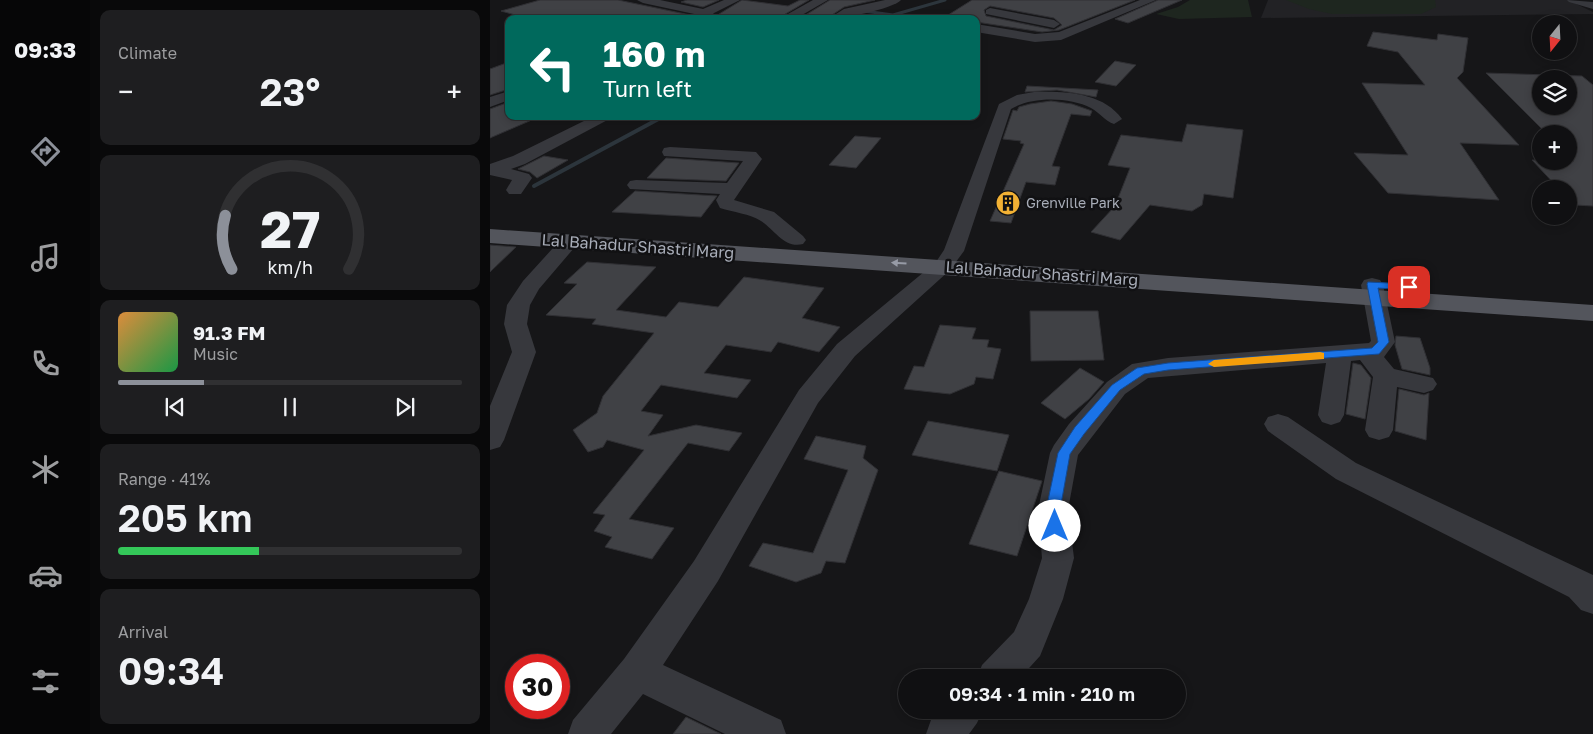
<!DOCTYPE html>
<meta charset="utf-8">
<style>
body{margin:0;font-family:"Golos Text",sans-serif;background:#1e1e20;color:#f1f3f6;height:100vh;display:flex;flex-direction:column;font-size:19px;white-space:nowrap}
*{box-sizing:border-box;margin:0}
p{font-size:16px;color:#9c9d9f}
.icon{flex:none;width:28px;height:28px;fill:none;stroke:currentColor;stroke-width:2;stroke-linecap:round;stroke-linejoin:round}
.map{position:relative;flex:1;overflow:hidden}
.side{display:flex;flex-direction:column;gap:10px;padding:10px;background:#09090a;width:400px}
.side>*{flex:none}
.guide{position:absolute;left:15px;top:15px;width:475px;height:105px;border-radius:10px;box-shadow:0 2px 8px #0003,0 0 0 1px #303032;background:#00695c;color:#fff;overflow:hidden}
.needle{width:32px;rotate:198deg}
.buttons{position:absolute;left:1042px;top:15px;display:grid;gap:10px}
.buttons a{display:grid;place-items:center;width:45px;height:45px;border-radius:50%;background:#101012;box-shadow:0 2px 8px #0003,0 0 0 1px #303032;font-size:25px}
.speed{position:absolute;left:15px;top:654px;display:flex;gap:10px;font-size:25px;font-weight:700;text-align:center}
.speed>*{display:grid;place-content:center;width:65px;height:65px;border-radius:50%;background:#101012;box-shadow:0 2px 8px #0003,0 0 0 1px #303032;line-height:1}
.speed .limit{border:8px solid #d22;background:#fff;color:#111}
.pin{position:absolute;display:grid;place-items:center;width:42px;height:42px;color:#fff;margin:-21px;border-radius:10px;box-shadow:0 2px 8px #0006}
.me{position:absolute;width:55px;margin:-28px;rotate:0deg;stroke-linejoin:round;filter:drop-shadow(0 0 4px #0008)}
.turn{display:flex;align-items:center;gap:18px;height:105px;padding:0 15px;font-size:22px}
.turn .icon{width:65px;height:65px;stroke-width:2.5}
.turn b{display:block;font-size:35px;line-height:42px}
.big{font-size:38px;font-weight:600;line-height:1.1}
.side .widget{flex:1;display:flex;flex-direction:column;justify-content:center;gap:8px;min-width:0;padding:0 18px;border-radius:10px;background:#1e1e20}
.side .dial{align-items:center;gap:0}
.dial svg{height:130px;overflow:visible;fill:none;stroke:#303032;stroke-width:7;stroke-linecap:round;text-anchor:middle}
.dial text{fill:#f1f3f6;stroke:none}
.song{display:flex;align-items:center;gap:15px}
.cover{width:60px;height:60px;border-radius:8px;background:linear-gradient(135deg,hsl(30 70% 55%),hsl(140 70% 35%))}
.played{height:5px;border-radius:2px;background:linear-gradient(90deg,#8c9099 25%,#303032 25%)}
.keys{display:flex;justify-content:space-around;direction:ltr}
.heat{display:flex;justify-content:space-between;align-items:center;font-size:28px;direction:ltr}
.charge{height:8px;border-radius:4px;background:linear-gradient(90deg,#34c759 41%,#303032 0)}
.trip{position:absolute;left:408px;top:669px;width:288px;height:50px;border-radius:25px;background:#101012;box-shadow:0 2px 8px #0003,0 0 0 1px #303032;font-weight:600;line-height:50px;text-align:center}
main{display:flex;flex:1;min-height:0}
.tab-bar{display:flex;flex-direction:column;width:90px;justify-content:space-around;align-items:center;background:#060607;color:#9c9d9f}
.tab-bar .icon{width:35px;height:35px}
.tab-bar .on{color:#8c9099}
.tab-bar b{font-size:22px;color:#f1f3f6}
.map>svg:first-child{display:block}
</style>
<main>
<nav class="tab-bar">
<b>09:33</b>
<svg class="icon on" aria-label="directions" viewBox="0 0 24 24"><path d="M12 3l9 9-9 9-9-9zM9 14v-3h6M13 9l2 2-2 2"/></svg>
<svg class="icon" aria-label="music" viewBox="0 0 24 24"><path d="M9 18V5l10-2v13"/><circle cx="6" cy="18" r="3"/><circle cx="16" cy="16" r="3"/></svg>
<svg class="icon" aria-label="phone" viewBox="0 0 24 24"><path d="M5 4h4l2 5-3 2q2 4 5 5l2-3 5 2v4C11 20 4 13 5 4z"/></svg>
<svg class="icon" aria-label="climate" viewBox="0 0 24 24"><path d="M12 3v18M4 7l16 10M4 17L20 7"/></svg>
<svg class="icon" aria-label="car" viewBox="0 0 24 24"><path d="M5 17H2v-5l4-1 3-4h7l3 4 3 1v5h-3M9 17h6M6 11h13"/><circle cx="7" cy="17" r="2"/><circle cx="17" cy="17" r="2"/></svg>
<svg class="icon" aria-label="filters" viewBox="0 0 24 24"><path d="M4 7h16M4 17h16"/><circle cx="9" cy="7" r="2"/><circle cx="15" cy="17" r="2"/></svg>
</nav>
<section class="side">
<div class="widget"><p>Climate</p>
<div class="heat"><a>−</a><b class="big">23°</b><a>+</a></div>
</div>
<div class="widget dial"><svg viewBox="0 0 100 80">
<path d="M14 69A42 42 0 1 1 86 69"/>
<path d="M14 69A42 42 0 0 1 10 36" stroke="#8c9099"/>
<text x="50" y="56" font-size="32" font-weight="700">27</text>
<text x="50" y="72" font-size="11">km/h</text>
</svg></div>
<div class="widget">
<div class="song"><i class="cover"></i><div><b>91.3 FM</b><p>Music</p></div></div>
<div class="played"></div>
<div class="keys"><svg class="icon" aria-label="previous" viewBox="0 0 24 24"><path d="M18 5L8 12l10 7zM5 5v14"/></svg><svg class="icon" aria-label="pause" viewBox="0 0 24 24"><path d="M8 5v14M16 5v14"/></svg><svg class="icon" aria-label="next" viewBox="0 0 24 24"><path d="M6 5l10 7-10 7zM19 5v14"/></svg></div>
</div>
<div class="widget"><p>Range · 41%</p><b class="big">205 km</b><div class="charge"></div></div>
<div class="widget"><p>Arrival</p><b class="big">09:34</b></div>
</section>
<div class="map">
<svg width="1103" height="734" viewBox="0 0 1103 734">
<rect width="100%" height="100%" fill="#161618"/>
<polygon fill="#222225" points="778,0 1078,0 1103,12 1103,14 771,18"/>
<g fill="#1e261f">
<polygon points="700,0 758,0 762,17 689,19 666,14 688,7"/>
<polygon points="796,0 945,0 946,7 931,14 842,14 819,9"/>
</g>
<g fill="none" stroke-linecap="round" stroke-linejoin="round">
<polyline stroke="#2c353c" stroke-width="3" points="374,11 403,15 455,0"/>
<polyline stroke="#2c353c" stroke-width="4" points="44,186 174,116"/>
</g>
<g fill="#404145" stroke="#303034" fill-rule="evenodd">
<polygon points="50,0 128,0 205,16 203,19 40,19 11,11"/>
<polygon points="197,0 229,0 213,7 191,2"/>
<polygon points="252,0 298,6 310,0 319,0 287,19 221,19"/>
<polygon points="340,0 385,0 354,7 336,19 309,19"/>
<path d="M482 0H645L569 30 552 32 486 22V19L455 17ZM500 6 564 18 572 25 564 30 496 16 494 10Z"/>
<polygon points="668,0 692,0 638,23 625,19"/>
<polygon points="883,32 947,40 948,34 978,38 973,72 967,78 1029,145 970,143 1009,200 898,193 864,153 918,155 872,83 935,85 908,52 877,46"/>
<polygon points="625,61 646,65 626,86 605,82"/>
<polygon points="19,62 19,89 0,95 0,69"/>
<path d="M996 73 1092 76 1103 85V206L1085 205 1079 199V189H1069L1042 160 1084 161 1079 156V134H1057ZM1051 79H1079V106H1051Z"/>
<polygon points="537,86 608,90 606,97 567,90 535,92"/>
<polygon points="561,101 582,104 602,111 600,116 581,114 562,166 570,167 565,185 536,182 521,223 500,221 534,144 530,143 531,141 513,139 523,110 527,111 529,107 540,104"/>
<polygon points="19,102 19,116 51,116 0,138 0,109"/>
<polygon points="697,124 753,130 743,198 714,194 712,205 702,211 660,205 630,240 601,232 625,206 640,168 618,165 631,135 692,142"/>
<polygon points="365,136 391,138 366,168 339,165"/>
<polygon points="54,156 78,160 47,178 40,172 28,169"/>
<polygon points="176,158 249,163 236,181 157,178"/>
<polygon points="145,191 227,196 211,217 122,212"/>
<polygon points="0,245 26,247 0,272"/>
<polygon points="97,262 166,267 126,310 176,317 189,302 228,307 254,277 334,288 312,318 350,327 329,352 288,342 281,352 236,345 214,373 261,380 247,398 171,385 151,411 173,415 158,436 206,425 252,433 239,451 198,443 139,519 184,528 162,559 115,547 122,537 104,531 115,515 103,513 154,450 117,440 113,447 98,452 83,430 107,413 113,396 164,333 102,324 106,319 56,315 87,284 74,283"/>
<polygon points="540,311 608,311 614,360 541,361"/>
<polygon points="450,325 486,328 482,339 499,340 497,347 511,349 503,379 486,377 484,384 460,394 414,389 424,366 434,367"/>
<polygon points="906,336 930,338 940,368 940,375 912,369 905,345"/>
<polygon points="863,363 871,365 881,378 875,419 856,414"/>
<polygon points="590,368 614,382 599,399 575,419 551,403"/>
<polygon points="909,389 934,395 939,393 936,440 905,431"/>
<polygon points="438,421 519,435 507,471 422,455"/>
<polygon points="326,436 376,446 373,458 388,470 355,563 336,561 331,573 306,582 259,566 273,543 323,553 358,470 314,459"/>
<polygon points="509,471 552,481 527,556 479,544"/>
<polygon points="196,717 231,734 183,734"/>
</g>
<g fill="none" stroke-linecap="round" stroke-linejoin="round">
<g fill="#37383d" fill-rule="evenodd">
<polygon points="147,0 170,0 213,9 234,0 250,0 224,13 218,19 205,19 209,15 153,3"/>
<polygon points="323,0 338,0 305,19 289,19"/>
<path d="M395 0H411C403 9 351 19 338 19L354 9Z"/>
<polygon points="650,0 666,0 571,40 545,42 486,32 486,24 545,34 569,32"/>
<polygon points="1077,0 1103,2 1103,9 1079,2"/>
<polygon points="500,8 564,20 570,24 564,28 496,14 496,10"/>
<polygon points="19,91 19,100 0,107 0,97"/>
<path d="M544 92C573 91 613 92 632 119L624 124C615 121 610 113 601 108 580 97 542 96 521 109L474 251 460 270 365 356 328 403 228 581 173 665 291 720 296 734H235L153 694 121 734H78L83 720 134 659 204 561 309 390 347 344 446 262 454 250 509 104 527 95Z"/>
<polygon points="104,116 125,116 35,164 21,169 39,174 42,178 31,194 19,194 16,190 22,180 0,175 0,164 23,156"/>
<path d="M180 147 266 152 272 159 244 200 284 212 313 236 316 240 313 244C295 249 285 230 271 221 260 214 243 212 230 208L226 200 230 194 140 189 137 185 140 181 146 180 237 183 253 161 174 156 172 152 174 148Z"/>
<polygon points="80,235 87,237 90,241 49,289 40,305 37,324 46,352 14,440 10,447 0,450 0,406 22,352 14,324 17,305 33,281 73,237"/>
<polygon points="882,278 890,280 893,285 905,342 894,357 904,369 943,378 947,384 943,390 934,393 907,387 903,430 899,437 889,440 879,437 875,430 883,377 870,360 861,361 854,415 850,422 841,425 832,422 828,415 836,363 658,378 635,394 588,455 578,510 584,558 573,599 550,656 530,678 487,678 492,665 524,632 539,599 552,558 548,510 560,453 564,445 579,424 617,382 642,364 678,358 879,343 881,341 871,285 874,280"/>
<polygon points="788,414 798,417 866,463 1103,575 1103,614 1091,610 1079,597 846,479 778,431 774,424 778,417"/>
<polygon points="450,710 493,710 487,723 479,734 436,734 441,720"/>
</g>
<polygon fill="#53555c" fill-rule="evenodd" points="0,229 1103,305 1103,321 0,243"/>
</g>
<defs><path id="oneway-solid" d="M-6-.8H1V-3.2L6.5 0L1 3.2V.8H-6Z" transform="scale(1.25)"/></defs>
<use fill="#979ba6" href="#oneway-solid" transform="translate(409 263) rotate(-176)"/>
<polygon fill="#1a73e8" stroke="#114b97" points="878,282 919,284 924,287 919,290 888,288 899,342 889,354 678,370 654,374 630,390 594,434 580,454 570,510 572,526 570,530 560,530 556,510 568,453 585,427 622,385 647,368 678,363 882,348 888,342 877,284"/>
<polygon fill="#f59e0b" points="830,352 834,353 834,359 724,367 718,364 724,360"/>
<defs>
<symbol id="building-disc" viewBox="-11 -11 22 22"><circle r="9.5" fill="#f2b134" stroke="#111113"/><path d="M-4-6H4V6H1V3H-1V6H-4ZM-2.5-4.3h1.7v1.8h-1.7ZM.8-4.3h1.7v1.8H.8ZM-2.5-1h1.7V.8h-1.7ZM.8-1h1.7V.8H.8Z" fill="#111"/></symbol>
</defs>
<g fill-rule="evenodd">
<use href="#building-disc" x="504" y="189" width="28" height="28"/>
</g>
<g text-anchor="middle" stroke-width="5" stroke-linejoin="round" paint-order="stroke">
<g font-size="14" fill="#a8adb8" stroke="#111113" text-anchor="start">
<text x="536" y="208">Grenville Park</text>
</g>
<g font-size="16" fill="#a8adb8" stroke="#111113">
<text transform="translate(148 246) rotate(4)" y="6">Lal Bahadur Shastri Marg</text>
<text transform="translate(552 273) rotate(4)" y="6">Lal Bahadur Shastri Marg</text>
</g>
</g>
</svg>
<div class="buttons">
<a><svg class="needle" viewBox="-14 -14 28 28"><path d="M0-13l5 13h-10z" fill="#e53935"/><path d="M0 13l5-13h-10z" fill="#9c9d9f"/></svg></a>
<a><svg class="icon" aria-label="layers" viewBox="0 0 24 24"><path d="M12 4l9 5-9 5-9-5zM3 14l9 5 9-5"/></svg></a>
<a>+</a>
<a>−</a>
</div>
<div class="speed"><div class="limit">30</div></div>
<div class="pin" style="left:919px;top:287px;background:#d93025"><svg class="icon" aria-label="arrive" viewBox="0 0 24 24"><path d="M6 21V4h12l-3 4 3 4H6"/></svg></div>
<svg class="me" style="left:565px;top:526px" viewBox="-20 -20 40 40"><circle r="19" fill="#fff"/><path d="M0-13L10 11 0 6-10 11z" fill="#1a73e8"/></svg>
<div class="trip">09:34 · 1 min · 210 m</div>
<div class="guide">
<div class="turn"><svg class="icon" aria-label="left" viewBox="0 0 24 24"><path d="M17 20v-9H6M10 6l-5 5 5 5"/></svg><div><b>160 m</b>Turn left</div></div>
</div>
</div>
</main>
